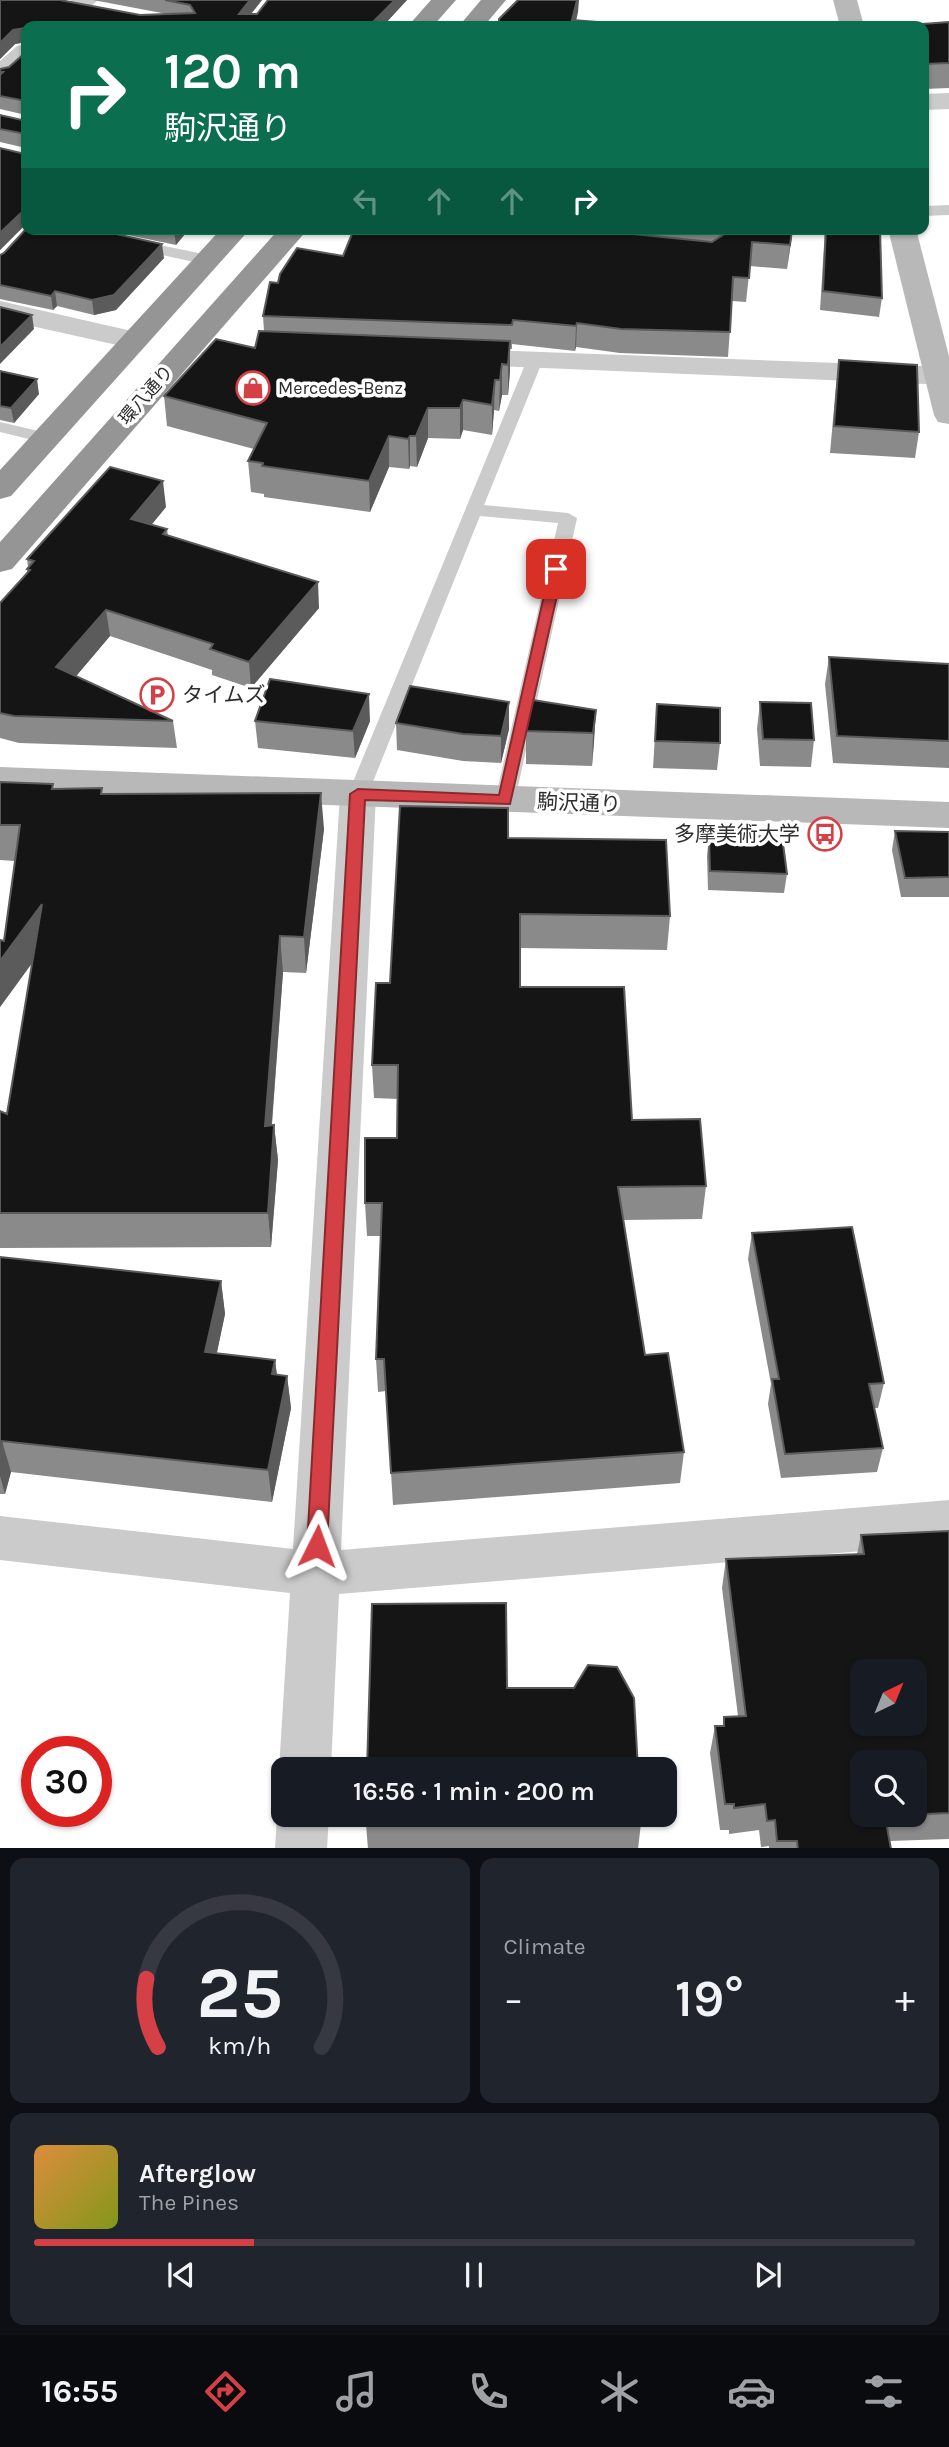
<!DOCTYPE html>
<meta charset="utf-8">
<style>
body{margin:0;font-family:Karla,"Noto Sans JP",sans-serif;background:#20242c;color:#f1f3f6;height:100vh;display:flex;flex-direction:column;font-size:26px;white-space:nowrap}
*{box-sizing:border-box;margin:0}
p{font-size:23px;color:#9ea1a6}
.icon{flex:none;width:38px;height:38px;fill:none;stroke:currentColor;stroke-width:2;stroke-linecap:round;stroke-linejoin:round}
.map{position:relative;height:1848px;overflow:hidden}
.drawer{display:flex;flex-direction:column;gap:10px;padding:10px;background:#0d0f14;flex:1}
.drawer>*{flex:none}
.top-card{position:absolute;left:21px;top:21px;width:908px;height:214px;border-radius:14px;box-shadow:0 2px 5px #0004;background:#0b6e4f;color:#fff;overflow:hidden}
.needle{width:46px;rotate:43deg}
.tools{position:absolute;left:850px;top:1659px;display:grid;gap:14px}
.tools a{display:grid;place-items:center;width:77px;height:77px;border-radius:14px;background:#171b24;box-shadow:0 2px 5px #0004;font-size:35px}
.speed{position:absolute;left:21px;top:1736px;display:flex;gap:14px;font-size:35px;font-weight:700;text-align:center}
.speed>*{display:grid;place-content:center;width:91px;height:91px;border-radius:50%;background:#171b24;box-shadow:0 2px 5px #0004;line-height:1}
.speed .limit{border:10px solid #d22;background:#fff;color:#111}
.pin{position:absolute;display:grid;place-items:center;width:60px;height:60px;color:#fff;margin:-30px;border-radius:14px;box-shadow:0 4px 10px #0006}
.me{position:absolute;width:77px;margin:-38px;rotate:3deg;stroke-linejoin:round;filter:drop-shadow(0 0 5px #0008)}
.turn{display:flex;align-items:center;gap:24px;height:147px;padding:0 28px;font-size:32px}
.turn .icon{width:91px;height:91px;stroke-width:2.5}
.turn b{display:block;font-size:49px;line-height:60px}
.lanes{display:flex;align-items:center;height:66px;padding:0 28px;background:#0003;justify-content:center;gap:35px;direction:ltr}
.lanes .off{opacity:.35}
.big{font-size:52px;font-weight:600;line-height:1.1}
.drawer .card{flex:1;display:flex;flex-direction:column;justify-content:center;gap:10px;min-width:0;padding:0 24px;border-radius:14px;background:#20242c}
.drawer .dial{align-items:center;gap:0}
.dial svg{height:182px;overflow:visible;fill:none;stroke:#363941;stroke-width:7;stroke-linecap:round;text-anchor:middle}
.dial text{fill:#f1f3f6;stroke:none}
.song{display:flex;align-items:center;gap:21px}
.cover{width:84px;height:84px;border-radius:10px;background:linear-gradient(135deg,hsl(30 70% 55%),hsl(70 70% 35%))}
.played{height:7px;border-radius:4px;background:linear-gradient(90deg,#d44045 25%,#363941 25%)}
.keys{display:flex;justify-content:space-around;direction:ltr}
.heat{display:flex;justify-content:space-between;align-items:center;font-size:38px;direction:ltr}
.drawer .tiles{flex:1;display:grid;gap:10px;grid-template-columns:1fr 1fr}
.card:last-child{grid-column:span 2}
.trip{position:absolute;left:271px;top:1757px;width:406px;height:70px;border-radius:14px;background:#171b24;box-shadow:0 2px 5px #0004;font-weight:600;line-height:70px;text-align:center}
.tab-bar{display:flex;height:112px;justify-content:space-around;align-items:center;background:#090b0e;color:#9ea1a6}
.tab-bar .icon{width:49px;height:49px}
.tab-bar .on{color:#d44045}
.tab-bar b{font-size:32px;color:#f1f3f6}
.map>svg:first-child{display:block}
</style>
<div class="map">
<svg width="949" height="1849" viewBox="0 0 949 1849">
<rect width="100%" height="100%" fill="#fff"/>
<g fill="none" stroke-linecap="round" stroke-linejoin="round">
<g fill="#cbcbcb" fill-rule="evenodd">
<polygon points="949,205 949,215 924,216 924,206"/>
<polygon points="135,240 208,255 216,260 208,265 130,248 127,245"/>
<polygon points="535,355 543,360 484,505 568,513 577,518 515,800 505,807 495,800 558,523 480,516 368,794 365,799 351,799 348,794 527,360"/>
<polygon points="0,422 51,434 53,438 45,443 0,432"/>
</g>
<g fill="#cbcbcb" fill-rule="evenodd">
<polygon points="71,0 98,0 69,26 42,26"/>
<polygon points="26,44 26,64 9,79 0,82 0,61 17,46"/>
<polygon points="949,93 949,109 924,110 924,94"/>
<polygon points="0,301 145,334 150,340 145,346 135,349 0,319"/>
<polygon points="458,349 949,367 949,385 447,364 443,358 447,352"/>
<polygon points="358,781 371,785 376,794 341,1550 949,1500 949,1544 339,1594 331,1769 284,1769 284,1779 279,1769 290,1593 0,1560 0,1516 293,1549 340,794 345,785"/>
<polygon points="284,1799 284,1815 329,1815 327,1849 275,1849 277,1815"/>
</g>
<g fill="#b8b8b8" fill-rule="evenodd">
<polygon points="833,0 857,0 864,26 840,26"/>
<polygon points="888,229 916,229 949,356 949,424 938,422 934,415"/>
<polygon points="0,767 949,802 949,828 0,793"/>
</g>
<g fill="#959595" fill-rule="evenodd">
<polygon points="431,0 456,0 433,26 408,26"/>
<polygon points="481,0 506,0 484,26 459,26"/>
<polygon points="221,229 250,229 11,496 0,499 0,470"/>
<polygon points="279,229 308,229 12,569 0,572 0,542"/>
</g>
</g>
<g fill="#8a8a8a">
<polygon points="0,0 140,15 167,14 93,0 262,0 251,14 257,14 268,0 407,0 383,26 26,26 26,226 24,226 0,250 25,154 26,148 0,142 0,115 26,121 26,115 0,109 0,69 9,67 26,52 26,42 15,44 0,59"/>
<polygon points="949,22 949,88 924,89 924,26"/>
<polygon points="99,229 189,229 176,245"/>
<polygon points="354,229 793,229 787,269 750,266 746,302 732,301 728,357 620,353 576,347 575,351 512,344 512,349 510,349 510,371 508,395 502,395 499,411 494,410 492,435 463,430 460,439 428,438 417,467 410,466 409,469 389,467 370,512 264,497 264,494 251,492 248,461 254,449 167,426 164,396 255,348 264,331 263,316 278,283 343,256"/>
<polygon points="825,229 880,229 882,298 879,317 820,310"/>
<polygon points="0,255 164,258 116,310 94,315 57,306 53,310 0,299"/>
<polygon points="839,360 919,432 915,458 830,453 836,386"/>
<polygon points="0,371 39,394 14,423 0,420"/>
<polygon points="166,507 151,525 167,529 168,535 319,608 251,688 212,675 212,670 110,636 76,676 173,721 177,748 19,743 0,738 0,603 27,573 27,569 28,567 27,559"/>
<polygon points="829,657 949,664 949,768 833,763 825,684"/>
<polygon points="509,702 509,729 501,763 463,761 397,750 396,723"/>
<polygon points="760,702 814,740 811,767 760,766 757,729"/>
<polygon points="657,704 720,743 717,770 653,768"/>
<polygon points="596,710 592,766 526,764 526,731"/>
<polygon points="255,721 370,721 355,758 258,748"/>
<polygon points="0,782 54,789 103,794 324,829 306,973 283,972 272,1125 274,1125 278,1160 271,1247 0,1248 0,1111 7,1114 32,963 0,1007 0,940 4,941 15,861 0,860"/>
<polygon points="895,831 949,832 949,897 901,897 892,850"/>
<polygon points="709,837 787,874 784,893 708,890 707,856"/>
<polygon points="508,838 670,916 667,950 520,948 520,987 632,1120 706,1186 702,1219 623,1220 645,1355 684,1452 680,1483 393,1505 386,1391 378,1392 376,1359 381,1236 367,1236 365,1203 397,1138 398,1099 374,1098 372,1065 390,983"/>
<polygon points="752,1233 884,1383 878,1408 874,1408 883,1448 877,1472 781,1478 768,1404 771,1384 748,1259"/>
<polygon points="0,1257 221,1281 225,1314 217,1353 275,1360 277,1375 287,1376 291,1408 272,1502 11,1472 5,1494 0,1494"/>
<polygon points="949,1531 949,1839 889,1841 891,1849 769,1849 769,1846 761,1847 759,1830 729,1834 729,1830 720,1830 710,1753 715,1726 723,1726 724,1717 738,1716 722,1588 726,1559 857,1554 861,1535"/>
<polygon points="641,1823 638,1849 368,1849 366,1824"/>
</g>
<g fill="#5b5b5b">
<polygon points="250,0 262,0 241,26 239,14"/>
<polygon points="395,0 407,0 383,26 369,26"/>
<polygon points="577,0 579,0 578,12 575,26 572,20"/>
<polygon points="26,28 26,42 15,44 0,59 0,43 13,30"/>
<polygon points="22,212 24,226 0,250 0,233"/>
<polygon points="176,229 189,229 176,245 174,231"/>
<polygon points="792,229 793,229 787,269"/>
<polygon points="162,244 164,258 116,310 94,315 92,300"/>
<polygon points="55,291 57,306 53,310 51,296"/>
<polygon points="32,315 34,329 0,364 0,347"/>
<polygon points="577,323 576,347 575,351 576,326"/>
<polygon points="510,341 510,371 508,395 508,365"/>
<polygon points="502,364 502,395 499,411 500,380"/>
<polygon points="37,379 39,394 14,423 11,408"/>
<polygon points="495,380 494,410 492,435 492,405"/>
<polygon points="463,400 463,430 460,439 460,408"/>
<polygon points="428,408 428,438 417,467 416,436"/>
<polygon points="389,436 389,467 370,512 369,481"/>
<polygon points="410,436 410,466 409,469 408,439"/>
<polygon points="163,481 166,507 135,545 131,519"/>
<polygon points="318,582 319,608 251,688 249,662"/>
<polygon points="106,610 110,636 61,694 56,667"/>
<polygon points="369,694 370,721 355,758 353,731"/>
<polygon points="509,702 509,729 501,763 501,736"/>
<polygon points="596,710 594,742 592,766 593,733"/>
<polygon points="321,793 324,829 306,973 304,937"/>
<polygon points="42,904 49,940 0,1007 0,961"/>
<polygon points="280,936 283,972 269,1160 265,1126"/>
<polygon points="274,1125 278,1160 271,1247 268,1213"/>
<polygon points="221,1281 225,1314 210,1384 205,1352"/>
<polygon points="275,1360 279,1392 272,1374"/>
<polygon points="287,1376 291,1408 272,1502 268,1470"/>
<polygon points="2,1441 11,1472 5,1494 0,1476 0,1449"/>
</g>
<g fill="#151515" stroke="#5b5b5b" stroke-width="2" fill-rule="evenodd">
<polygon points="0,0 60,0 140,15 195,13 190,5 165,0 250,0 239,14 257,14 268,0 395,0 369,26 26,26 26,212 22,212 0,233 0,148 25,154 26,134 0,129 0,115 26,121 26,101 0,96 0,75 3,72 0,72 0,69 9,67 26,52 26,28 13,30 0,43"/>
<polygon points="518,0 577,0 572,20 622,24 622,26 499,26 499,19"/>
<polygon points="949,22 949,63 924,64 924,26 895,26"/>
<polygon points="26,229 93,229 162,244 114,295 92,300 55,291 51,296 0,285 0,255 4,253"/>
<polygon points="354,229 583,229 712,242 723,235 715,229 792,229 790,245 752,242 749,278 733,277 730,332 621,329 577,323 576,326 513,320 512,325 263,316 270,282 278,283 280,274 297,248 343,256"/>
<polygon points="826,229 880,229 882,298 823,291"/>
<polygon points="0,307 32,315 0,347"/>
<polygon points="259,331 510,341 508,365 502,364 500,380 495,380 492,405 463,400 460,408 428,408 416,436 410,436 408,439 389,436 369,481 262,466 263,463 248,461 267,423 164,396 216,339 255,348"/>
<polygon points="839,360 917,365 919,432 834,426"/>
<polygon points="0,371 37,379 11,408 0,406"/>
<polygon points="110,467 163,481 131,519 167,529 163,534 318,582 249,662 210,649 213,644 106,610 56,667 173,721 14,716 0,713 0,603 30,570 27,569 34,561 27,559"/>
<polygon points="829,657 949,664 949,741 837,736"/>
<polygon points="270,679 369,694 353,731 255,721"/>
<polygon points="410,686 509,702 501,736 463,734 396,723"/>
<polygon points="533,700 596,710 593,733 526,731"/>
<polygon points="760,702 811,703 814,740 763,739"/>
<polygon points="657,704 720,708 720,743 655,741"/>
<polygon points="0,782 53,784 52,789 102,788 101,794 321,793 304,937 280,936 265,1126 274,1125 268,1213 0,1213 0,1111 7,1114 42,904 0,961 0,940 4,941 20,825 0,825"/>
<polygon points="400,806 508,808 508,838 666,840 670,916 520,914 520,987 624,987 632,1120 700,1119 706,1186 618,1187 645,1355 668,1353 684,1452 391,1473 384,1359 376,1359 382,1203 365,1203 365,1138 397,1138 398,1065 372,1065 376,983 390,983"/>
<polygon points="895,831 949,832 949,877 905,878"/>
<polygon points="782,836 787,874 710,871 709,837"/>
<polygon points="852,1227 884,1383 869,1384 883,1448 785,1454 772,1379 779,1379 752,1233"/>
<polygon points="0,1257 221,1281 205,1352 275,1360 272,1374 287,1376 268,1470 2,1441 0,1449"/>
<path d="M949 1531V1813L885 1816 891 1849H798L797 1841H777L775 1820 767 1821 765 1804 734 1808V1804H725L715 1726H724V1717L746 1716 726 1559 864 1554 861 1535ZM863 1671H915V1724H863ZM863 1762H915V1815H863Z"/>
<polygon points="506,1603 507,1688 574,1688 588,1665 617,1667 634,1698 638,1769 367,1769 372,1604"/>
<polygon points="366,1815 640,1815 641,1823 366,1824"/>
</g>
<polygon fill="#d44045" stroke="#8a2a2d" stroke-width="2" points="556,564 563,569 510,804 365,800 327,1546 324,1553 317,1555 310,1553 307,1546 350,794 358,789 499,795 550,569"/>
<defs>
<symbol id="shop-ring" viewBox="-11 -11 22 22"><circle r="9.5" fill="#fff" stroke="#d44045" stroke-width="1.5"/><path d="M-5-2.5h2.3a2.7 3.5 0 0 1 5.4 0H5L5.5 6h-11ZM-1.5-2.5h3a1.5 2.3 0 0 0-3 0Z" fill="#d44045"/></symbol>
<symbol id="parking-ring" viewBox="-11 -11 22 22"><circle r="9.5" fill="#fff" stroke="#d44045" stroke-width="1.5"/><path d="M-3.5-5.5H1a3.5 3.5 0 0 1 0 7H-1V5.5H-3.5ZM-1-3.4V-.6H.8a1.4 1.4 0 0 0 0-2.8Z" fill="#d44045"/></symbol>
<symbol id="bus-ring" viewBox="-11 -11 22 22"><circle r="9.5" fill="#fff" stroke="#d44045" stroke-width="1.5"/><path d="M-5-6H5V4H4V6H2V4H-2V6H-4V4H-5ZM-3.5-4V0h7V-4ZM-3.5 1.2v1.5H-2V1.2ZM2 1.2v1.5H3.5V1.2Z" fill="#d44045"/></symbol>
</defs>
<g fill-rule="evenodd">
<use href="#shop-ring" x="234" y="369" width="38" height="38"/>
<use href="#parking-ring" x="138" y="676" width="38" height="38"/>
<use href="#bus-ring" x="806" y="815" width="38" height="38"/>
</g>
<g text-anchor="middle" stroke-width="7" stroke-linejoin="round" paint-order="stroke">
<g font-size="18" fill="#2e2e2e" stroke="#fff" text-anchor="start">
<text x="278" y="394">Mercedes-Benz</text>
</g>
<g font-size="18" fill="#2e2e2e" stroke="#fff">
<text transform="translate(146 395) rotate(-49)" y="6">環八通り</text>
</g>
<g font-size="21" fill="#2e2e2e" stroke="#fff" text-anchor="start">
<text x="182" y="702">タイムズ</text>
<text x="800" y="841" text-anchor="end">多摩美術大学</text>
</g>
<g font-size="21" fill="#2e2e2e" stroke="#fff">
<text transform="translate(579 803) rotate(2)" y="7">駒沢通り</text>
</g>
</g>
</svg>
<div class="tools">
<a><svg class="needle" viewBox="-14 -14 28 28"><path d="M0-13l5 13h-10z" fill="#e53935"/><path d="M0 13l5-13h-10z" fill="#9ea1a6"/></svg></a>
<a><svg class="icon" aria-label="search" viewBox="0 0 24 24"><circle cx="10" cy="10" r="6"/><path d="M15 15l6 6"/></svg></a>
</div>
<div class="speed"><div class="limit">30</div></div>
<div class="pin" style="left:556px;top:569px;background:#d93025"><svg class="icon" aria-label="arrive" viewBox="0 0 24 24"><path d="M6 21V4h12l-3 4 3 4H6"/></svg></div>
<svg class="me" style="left:317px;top:1546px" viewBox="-20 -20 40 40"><path d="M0-17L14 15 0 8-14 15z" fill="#d44045" stroke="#fff" stroke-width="4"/></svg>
<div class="trip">16:56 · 1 min · 200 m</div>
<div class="top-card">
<div class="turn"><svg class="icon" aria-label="right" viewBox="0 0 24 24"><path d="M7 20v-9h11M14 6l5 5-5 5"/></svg><div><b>120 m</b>駒沢通り</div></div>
<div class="lanes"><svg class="icon off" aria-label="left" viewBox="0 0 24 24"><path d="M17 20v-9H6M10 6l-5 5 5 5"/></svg><svg class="icon off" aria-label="ahead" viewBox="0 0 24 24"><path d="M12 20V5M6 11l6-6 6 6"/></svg><svg class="icon off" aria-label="ahead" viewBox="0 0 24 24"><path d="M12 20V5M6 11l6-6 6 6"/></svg><svg class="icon" aria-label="right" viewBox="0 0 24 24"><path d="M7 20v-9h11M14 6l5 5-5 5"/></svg></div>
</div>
</div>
<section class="drawer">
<div class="tiles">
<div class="card dial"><svg viewBox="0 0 100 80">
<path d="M14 69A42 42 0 1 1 86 69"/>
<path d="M14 69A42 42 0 0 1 9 39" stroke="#d44045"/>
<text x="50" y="56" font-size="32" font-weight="700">25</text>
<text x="50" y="72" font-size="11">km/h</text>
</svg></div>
<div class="card"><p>Climate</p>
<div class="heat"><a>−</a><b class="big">19°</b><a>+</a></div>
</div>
<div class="card">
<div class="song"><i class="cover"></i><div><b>Afterglow</b><p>The Pines</p></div></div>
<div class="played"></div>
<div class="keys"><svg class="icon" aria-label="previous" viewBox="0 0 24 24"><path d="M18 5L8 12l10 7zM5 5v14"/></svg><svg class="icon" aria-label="pause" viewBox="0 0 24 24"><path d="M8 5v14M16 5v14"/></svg><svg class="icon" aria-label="next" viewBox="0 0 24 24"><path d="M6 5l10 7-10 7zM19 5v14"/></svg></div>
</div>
</div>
</section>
<nav class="tab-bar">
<b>16:55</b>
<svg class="icon on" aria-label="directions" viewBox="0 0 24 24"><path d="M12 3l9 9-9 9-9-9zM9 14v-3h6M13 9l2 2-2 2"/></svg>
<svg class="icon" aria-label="music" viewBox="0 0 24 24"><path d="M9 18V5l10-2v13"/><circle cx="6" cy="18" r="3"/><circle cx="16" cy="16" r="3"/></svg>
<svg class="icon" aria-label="phone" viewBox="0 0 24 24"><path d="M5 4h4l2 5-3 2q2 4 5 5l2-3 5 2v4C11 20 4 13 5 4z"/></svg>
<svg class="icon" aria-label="climate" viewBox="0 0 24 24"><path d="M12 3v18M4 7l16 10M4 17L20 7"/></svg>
<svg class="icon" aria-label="car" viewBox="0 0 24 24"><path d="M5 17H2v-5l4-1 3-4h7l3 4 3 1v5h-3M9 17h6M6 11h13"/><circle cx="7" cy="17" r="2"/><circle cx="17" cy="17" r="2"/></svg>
<svg class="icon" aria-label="filters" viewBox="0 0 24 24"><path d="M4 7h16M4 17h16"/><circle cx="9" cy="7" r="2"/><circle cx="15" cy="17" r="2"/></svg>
</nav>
